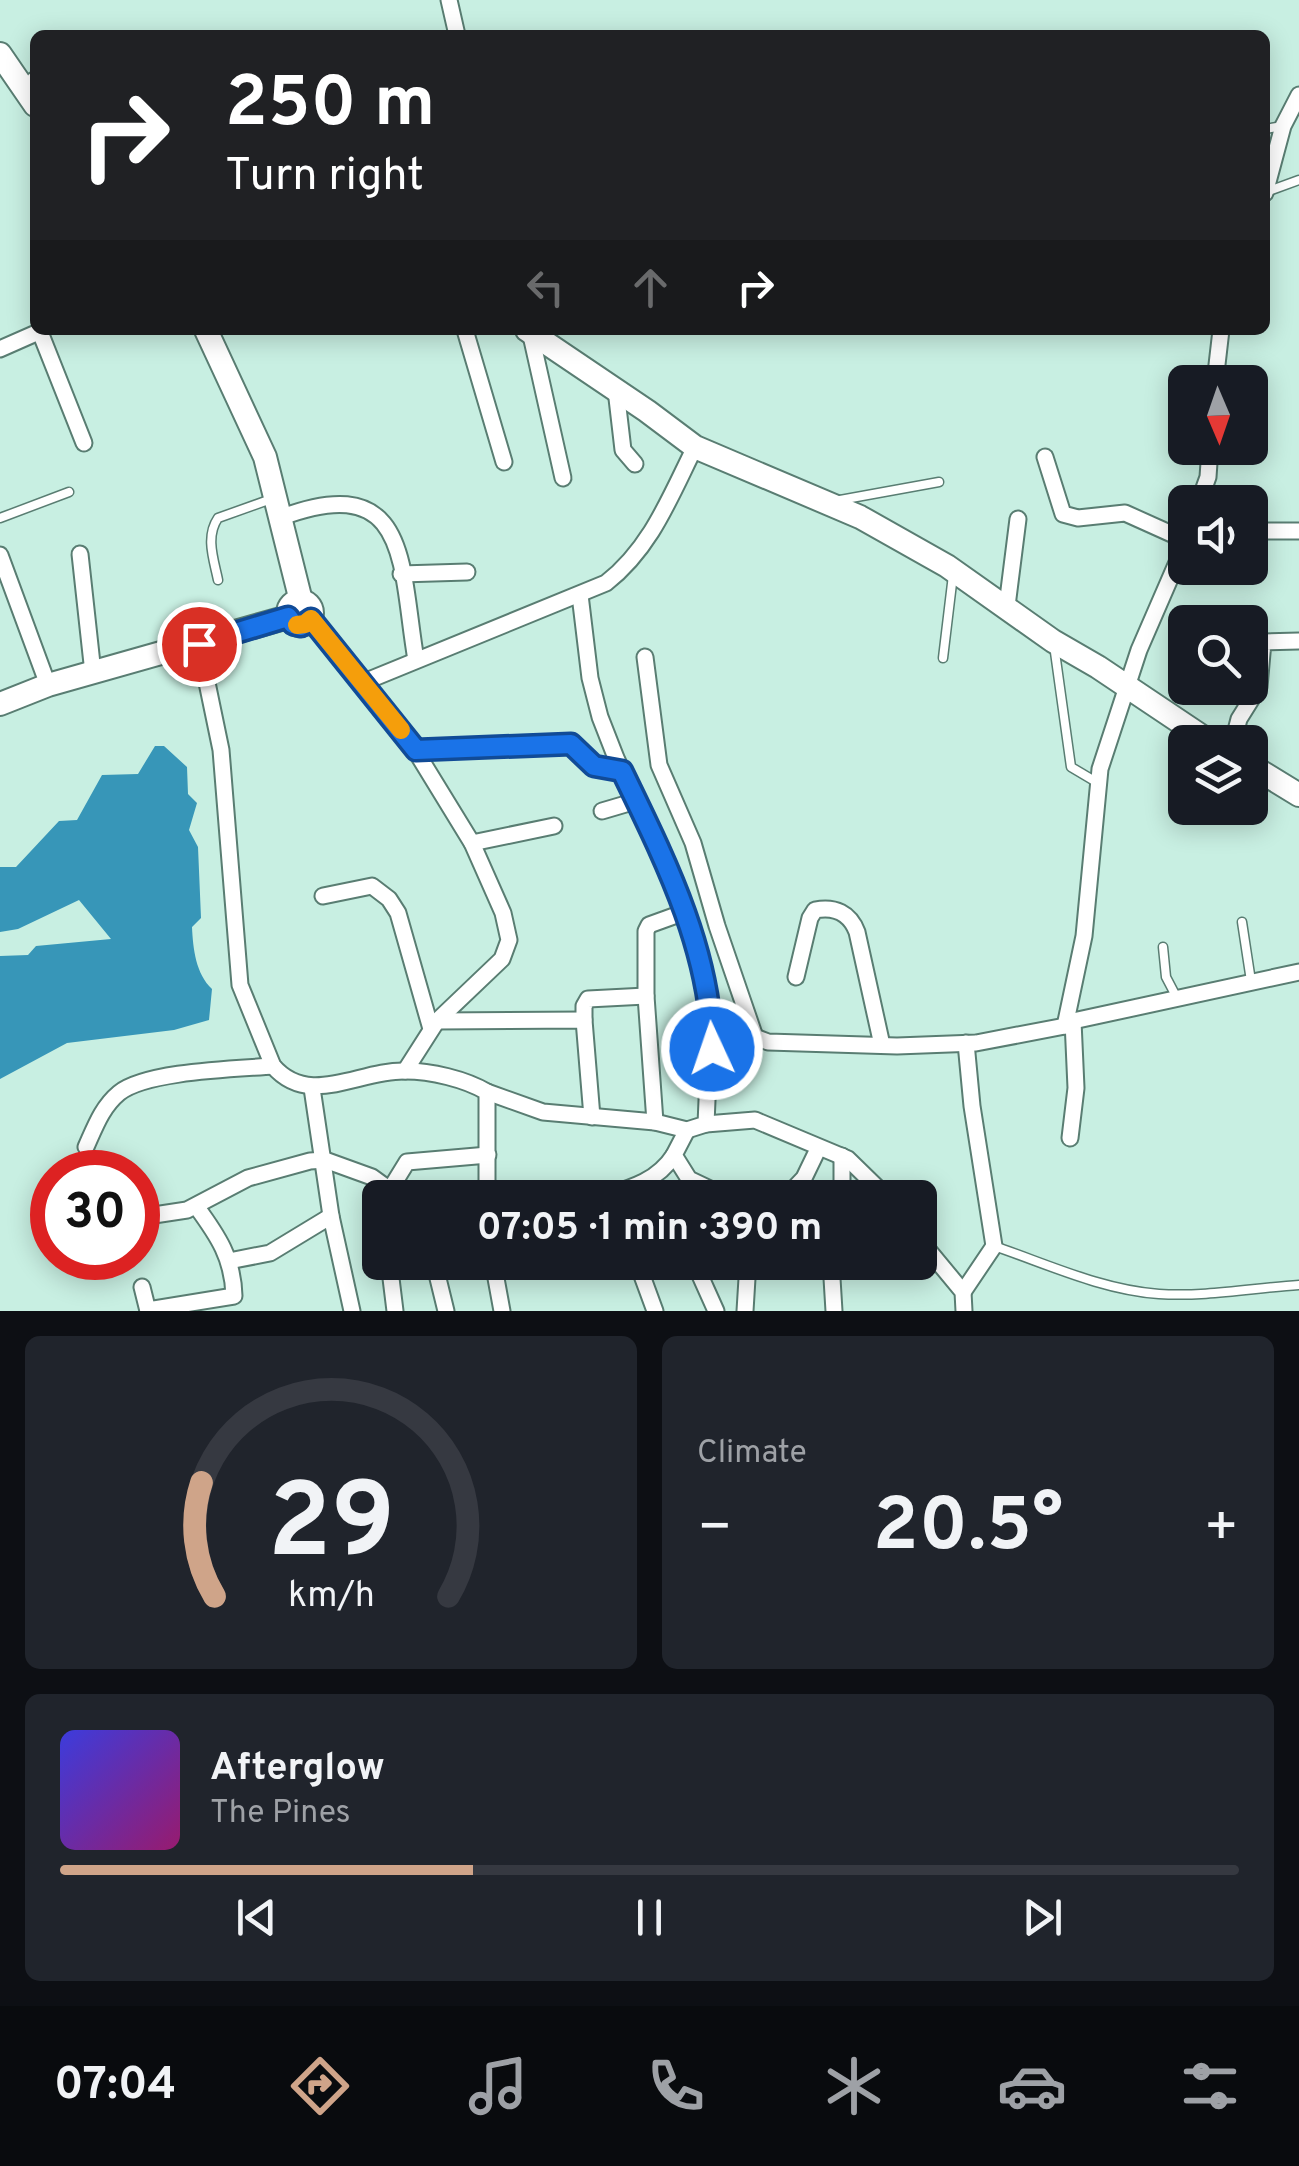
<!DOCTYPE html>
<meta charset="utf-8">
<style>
body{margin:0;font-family:Overpass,sans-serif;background:#20242c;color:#f1f3f6;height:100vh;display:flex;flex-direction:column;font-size:38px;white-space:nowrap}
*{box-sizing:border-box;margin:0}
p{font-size:32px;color:#9ea1a6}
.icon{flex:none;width:55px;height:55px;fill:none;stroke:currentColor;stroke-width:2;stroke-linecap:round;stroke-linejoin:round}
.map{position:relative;height:1311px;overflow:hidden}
.drawer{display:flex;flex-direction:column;gap:25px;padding:25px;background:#0d0f14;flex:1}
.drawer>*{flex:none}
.banner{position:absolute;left:30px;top:30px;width:1240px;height:305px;border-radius:15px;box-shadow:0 5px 25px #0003;background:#202124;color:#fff;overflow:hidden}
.needle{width:65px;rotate:178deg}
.controls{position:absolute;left:1168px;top:365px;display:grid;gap:20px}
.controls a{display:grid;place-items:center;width:100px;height:100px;border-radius:15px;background:#171b24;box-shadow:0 5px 25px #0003;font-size:50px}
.speed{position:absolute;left:30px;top:1150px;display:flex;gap:20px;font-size:50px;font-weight:700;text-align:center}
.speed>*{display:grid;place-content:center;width:130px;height:130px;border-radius:50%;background:#171b24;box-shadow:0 5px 25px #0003;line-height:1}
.speed .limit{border:15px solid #d22;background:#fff;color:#111}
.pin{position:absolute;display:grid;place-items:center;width:85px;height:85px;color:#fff;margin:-42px;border:5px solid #fff;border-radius:50%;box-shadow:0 2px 10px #0007}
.me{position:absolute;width:110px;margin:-55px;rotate:357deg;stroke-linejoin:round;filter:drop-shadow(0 0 8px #0008)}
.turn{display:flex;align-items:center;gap:35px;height:210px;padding:0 30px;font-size:45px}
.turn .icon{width:130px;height:130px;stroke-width:2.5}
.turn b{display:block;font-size:70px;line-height:85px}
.lanes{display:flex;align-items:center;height:95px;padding:0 30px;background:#0003;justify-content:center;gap:50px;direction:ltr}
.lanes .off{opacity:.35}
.big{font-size:75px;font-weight:700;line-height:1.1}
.drawer .widget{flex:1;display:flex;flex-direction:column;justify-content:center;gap:15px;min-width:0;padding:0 35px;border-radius:15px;background:#20242c}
.drawer .dial{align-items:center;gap:0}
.dial svg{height:260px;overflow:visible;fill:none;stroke:#363941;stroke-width:7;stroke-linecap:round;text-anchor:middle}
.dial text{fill:#f1f3f6;stroke:none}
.song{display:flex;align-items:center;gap:30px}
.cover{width:120px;height:120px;border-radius:15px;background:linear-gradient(135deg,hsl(240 70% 55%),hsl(320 70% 35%))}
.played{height:10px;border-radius:5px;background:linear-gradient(90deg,#cfa489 35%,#363941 35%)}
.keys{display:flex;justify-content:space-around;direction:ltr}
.heat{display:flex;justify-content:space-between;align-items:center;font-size:55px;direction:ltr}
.drawer .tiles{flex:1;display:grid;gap:25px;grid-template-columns:1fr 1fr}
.widget:last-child{grid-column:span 2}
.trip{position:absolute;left:362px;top:1180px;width:575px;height:100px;border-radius:15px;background:#171b24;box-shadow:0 5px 25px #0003;font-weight:700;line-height:100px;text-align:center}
.menu{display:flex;height:160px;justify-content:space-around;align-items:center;background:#090b0e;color:#9ea1a6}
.menu .icon{width:70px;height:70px}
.menu .selected{color:#cfa489}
.menu b{font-size:45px;color:#f1f3f6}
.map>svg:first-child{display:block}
</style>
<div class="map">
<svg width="1299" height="1311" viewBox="0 0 1299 1311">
<rect width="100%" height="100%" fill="#c8efe2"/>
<path fill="#3796b8" d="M155 746H164L187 767 188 794 197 803 189 830 198 847 201 918 192 927C193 949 196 974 212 989L209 1020 174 1030 67 1043 0 1079V956L28 955 36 946 111 939 79 900 18 929 0 932V867H16L59 821 77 820 102 775 138 774Z"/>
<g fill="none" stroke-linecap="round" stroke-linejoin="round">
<defs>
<g id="lane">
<polyline points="1265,129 1283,126"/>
<polyline points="1266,192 1299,180"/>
<polyline points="840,500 939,482"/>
<polyline points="0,518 69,492"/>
<path d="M218 580C214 560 205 537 218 518L274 498"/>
<polyline points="1054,645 1071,767 1098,783"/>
<polyline points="943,658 953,575"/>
<polyline points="1242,922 1251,981"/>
<polyline points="1163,947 1166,977 1177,998"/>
<path d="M994 1246C1047 1264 1102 1290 1159 1294 1205 1297 1253 1288 1299 1285"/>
</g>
<g id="street">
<polyline points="449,0 457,35"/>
<polyline points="34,80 35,80"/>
<polyline points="1265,193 1283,126 1299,95"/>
<polyline points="465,330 504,462"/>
<polyline points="530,331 563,478"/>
<polyline points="40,332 84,443"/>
<polyline points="0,349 43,330"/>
<polyline points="1215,382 1221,330"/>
<polyline points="616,390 623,450 635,464"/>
<polyline points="1045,457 1063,514 1078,518 1125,513 1185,540"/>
<polyline points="1199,502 1208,477 1210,448"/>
<path d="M282 517C411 469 400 567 416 660"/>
<polyline points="1250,531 1299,531"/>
<polyline points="80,554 93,673"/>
<polyline points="0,555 48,685"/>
<polyline points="401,574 467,572"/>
<polyline points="1007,606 1018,519"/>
<polyline points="311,619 415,750 472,843 503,913 509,940 502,959 437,1021 405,1071"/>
<path d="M199 644 221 750 240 985 273 1066C309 1108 359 1070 405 1071 431 1071 465 1079 487 1092V1198"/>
<polyline points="645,657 659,765 693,843 717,926 755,1037"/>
<path d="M364 682 606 583C651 548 670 497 695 447"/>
<polyline points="1233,742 1239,719 1259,687 1263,642 1299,641"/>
<polyline points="415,750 571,744 594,766 621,771"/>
<polyline points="602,811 636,801"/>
<polyline points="472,843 554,826"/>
<polyline points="323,896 372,886 389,899 398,913 431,1029"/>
<path d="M796 977 810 918 815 910C835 906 850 913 857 932L882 1045"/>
<polyline points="711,1006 755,1037 768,1042 897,1046 976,1043 1065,1026 1073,1021 1299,972"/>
<polyline points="584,1020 584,1006 588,999 646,996"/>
<polyline points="437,1021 584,1020 592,1117"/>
<polyline points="1065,1026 1084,936 1100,769 1139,650 1185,544"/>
<polyline points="312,1088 331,1216 352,1311"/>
<polyline points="487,1092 543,1112 655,1122 687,1130 706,1124 711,1006 689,925 673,881 616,758 600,717 590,678 580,595"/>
<polyline points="655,1122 646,996 646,931 649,925 685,912"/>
<polyline points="706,1124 755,1120 848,1159 888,1198"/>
<polyline points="687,1130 674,1155 689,1179 729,1198"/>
<polyline points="1070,1138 1076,1088 1073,1021"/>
<path d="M86 1147C95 1127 102 1107 119 1093 146 1071 236 1069 273 1066"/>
<polyline points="842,1156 842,1198"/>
<polyline points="391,1188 407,1162 488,1155"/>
<path d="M599 1198C628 1189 657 1182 674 1155"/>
<polyline points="785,1198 804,1178 818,1149"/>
<polyline points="154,1215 187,1210 248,1178 310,1161 325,1160 372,1177 401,1198"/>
<polyline points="920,1240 963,1292 964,1311"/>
<polyline points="229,1261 270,1253 331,1216"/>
<polyline points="389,1262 395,1311"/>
<polyline points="434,1262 446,1311"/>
<polyline points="493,1262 502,1311"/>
<polyline points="580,1262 581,1269"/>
<polyline points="637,1262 655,1311"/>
<polyline points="694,1262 716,1311"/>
<polyline points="831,1262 834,1311"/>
<polyline points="142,1287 148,1311"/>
<polyline points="963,1292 994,1246 972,1106 966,1043"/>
<path d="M148 1310 234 1296C233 1258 218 1236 196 1206"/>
<polyline points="745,1311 748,1262"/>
</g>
<g id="secondary">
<polyline points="0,54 35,105"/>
<polyline points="206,330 265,457 301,601"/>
<polyline points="527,330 647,411 695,447 860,517 947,566 1053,641 1098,667 1210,742"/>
<circle cx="300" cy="613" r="12"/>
<polyline points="0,704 48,685 288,617"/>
<polyline points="1250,765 1299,795"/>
</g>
</defs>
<use href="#lane" stroke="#597d72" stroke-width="11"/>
<use href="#street" stroke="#597d72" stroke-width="19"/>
<use href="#secondary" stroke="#597d72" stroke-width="26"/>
<use href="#lane" stroke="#fff" stroke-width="8"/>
<use href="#street" stroke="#fff" stroke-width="15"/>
<use href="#secondary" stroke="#fff" stroke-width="22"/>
</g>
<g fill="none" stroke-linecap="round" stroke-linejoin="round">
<defs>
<path id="route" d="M199 644 288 617 293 624 301 626 311 619 416 750 571 744 594 766 622 771C664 858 711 950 712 1049"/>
</defs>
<use href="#route" stroke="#114b97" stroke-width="25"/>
<use href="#route" stroke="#1a73e8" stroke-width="18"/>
<polyline stroke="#f59e0b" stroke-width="18" points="297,625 305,624 311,619 401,730"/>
</g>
</svg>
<div class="controls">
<a><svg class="needle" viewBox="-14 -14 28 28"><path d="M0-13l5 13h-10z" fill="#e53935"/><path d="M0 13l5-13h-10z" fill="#9ea1a6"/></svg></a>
<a><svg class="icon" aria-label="sound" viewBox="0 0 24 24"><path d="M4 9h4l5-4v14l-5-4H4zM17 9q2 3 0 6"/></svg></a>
<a><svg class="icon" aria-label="search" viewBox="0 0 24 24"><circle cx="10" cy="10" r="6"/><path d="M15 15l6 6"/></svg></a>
<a><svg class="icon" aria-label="layers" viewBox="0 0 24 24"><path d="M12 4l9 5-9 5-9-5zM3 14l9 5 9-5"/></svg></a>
</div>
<div class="speed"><div class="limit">30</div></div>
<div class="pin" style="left:199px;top:644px;background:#d93025"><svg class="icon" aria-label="arrive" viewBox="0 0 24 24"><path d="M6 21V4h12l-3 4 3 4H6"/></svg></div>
<svg class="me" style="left:712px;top:1049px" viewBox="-20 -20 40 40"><circle r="17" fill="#1a73e8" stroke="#fff" stroke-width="3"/><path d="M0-11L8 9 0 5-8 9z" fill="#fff"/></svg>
<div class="trip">07:05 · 1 min · 390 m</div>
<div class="banner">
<div class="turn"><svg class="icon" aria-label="right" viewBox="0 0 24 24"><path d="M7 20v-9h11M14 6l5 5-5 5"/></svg><div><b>250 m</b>Turn right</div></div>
<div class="lanes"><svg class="icon off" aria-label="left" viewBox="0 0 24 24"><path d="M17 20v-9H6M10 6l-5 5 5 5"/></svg><svg class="icon off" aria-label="ahead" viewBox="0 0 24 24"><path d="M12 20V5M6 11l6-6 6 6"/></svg><svg class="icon" aria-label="right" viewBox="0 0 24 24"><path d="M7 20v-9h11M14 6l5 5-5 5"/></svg></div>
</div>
</div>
<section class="drawer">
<div class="tiles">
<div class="widget dial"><svg viewBox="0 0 100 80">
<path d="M14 69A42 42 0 1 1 86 69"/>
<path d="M14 69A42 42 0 0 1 10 34" stroke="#cfa489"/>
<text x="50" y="56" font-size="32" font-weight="700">29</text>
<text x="50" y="72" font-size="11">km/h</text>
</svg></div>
<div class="widget"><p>Climate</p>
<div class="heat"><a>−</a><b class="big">20.5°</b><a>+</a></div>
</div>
<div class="widget">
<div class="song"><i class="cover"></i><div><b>Afterglow</b><p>The Pines</p></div></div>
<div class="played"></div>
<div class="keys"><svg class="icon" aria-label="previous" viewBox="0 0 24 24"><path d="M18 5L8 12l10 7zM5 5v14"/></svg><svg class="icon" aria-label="pause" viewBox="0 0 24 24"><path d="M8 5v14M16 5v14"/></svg><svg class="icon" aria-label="next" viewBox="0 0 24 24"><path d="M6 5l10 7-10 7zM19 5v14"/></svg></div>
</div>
</div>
</section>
<nav class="menu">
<b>07:04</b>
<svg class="icon selected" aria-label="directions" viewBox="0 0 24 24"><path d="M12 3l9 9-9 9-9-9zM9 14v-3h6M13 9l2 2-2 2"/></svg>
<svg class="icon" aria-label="music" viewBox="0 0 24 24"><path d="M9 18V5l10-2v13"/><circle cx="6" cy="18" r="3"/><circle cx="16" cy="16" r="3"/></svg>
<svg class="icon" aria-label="phone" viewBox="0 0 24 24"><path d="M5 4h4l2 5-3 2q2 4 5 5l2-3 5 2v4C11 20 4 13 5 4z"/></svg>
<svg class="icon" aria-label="climate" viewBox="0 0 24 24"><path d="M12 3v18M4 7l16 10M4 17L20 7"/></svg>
<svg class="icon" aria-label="car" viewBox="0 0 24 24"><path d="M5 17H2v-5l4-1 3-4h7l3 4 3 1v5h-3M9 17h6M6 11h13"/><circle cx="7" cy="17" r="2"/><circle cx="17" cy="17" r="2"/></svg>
<svg class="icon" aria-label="filters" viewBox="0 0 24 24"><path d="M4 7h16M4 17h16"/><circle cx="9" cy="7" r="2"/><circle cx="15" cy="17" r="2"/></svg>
</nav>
